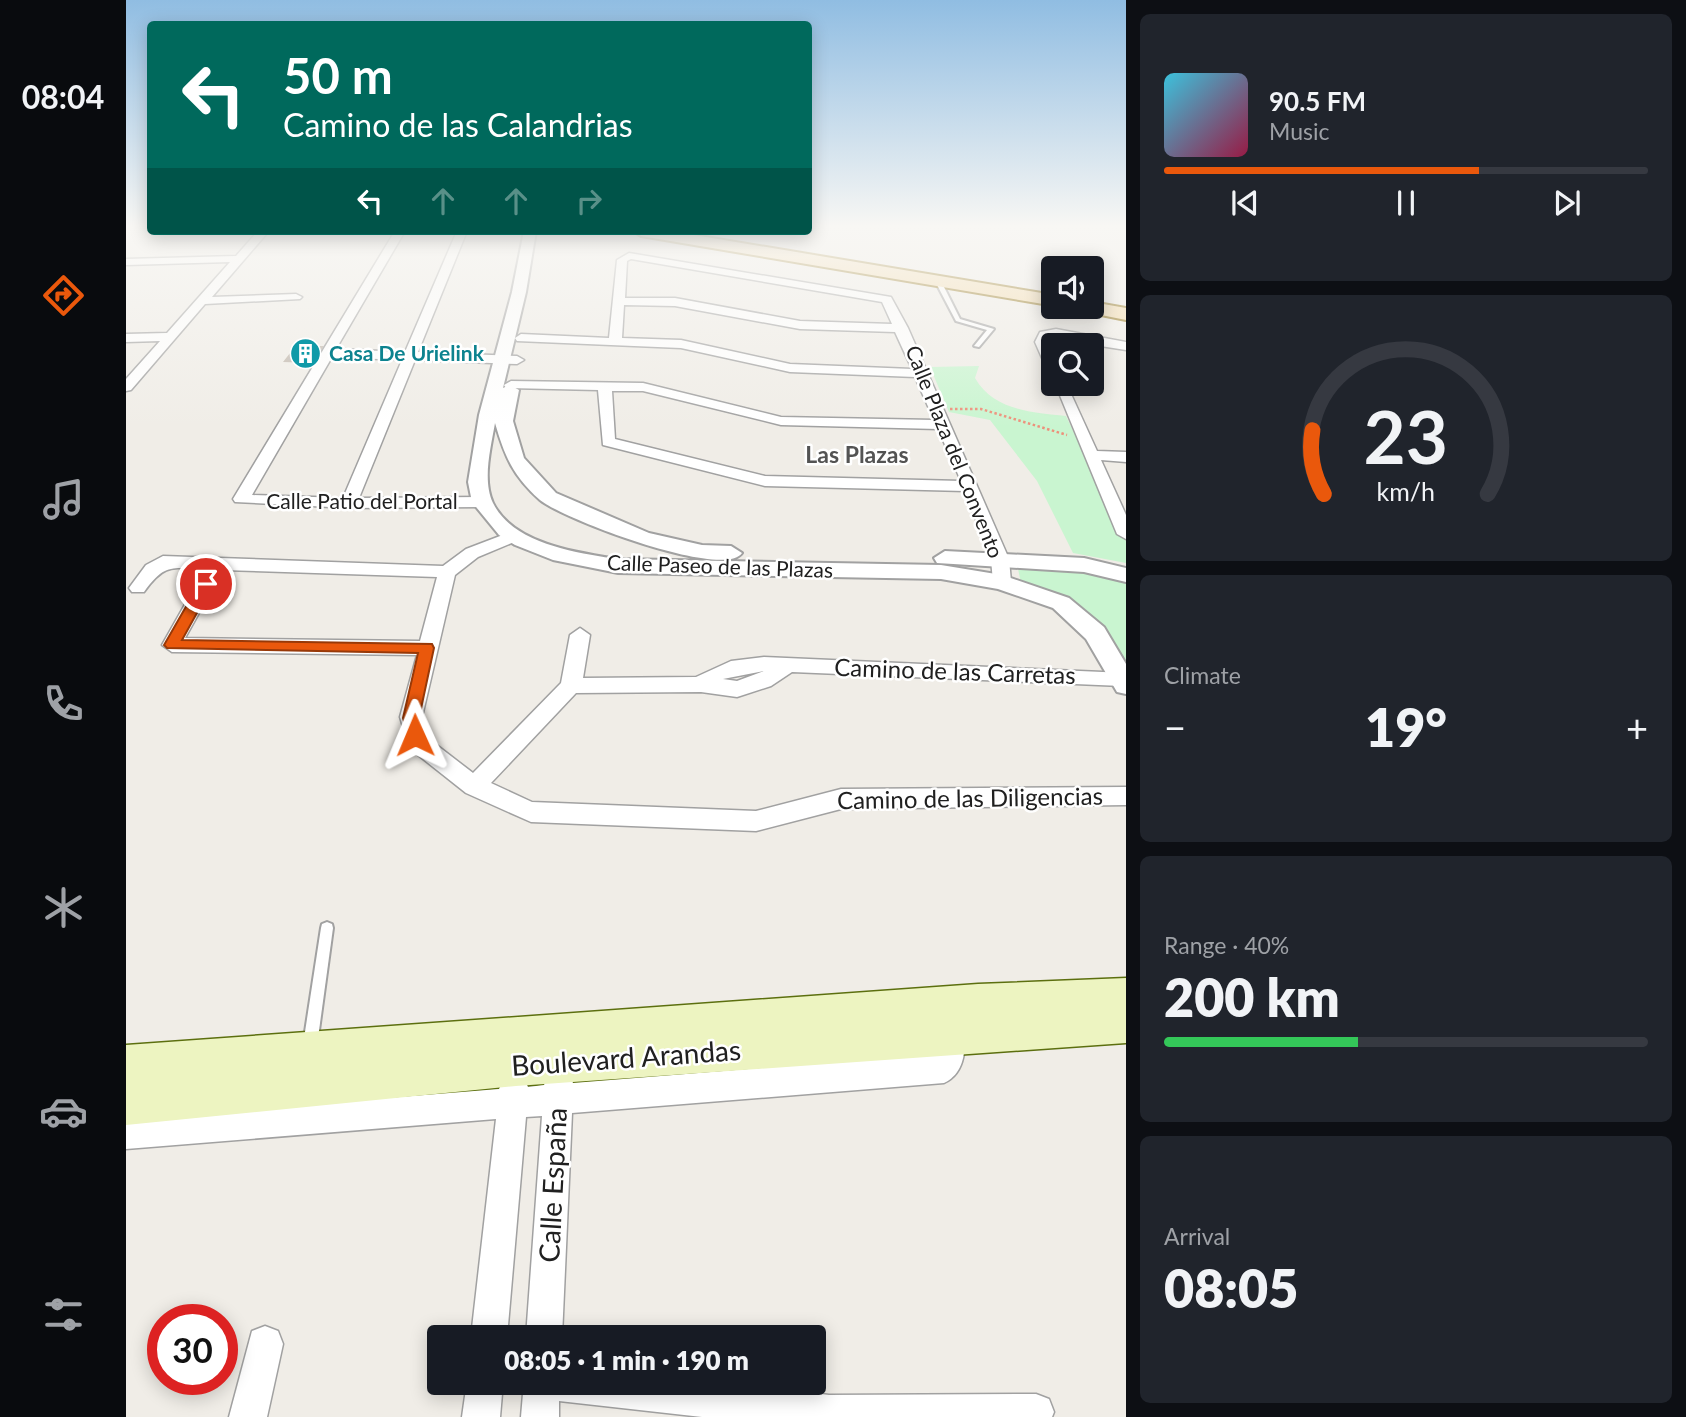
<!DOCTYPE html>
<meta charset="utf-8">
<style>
body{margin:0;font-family:Lato,sans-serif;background:#20242c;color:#f1f3f6;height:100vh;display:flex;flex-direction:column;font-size:26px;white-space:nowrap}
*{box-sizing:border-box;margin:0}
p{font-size:23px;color:#9ea1a6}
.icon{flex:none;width:38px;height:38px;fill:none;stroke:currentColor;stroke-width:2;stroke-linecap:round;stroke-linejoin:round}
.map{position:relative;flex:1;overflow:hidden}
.panel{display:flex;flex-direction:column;gap:14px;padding:14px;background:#0d0f14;width:560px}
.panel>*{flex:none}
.top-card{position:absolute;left:21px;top:21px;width:665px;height:214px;border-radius:7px;box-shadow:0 4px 18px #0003;background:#00695c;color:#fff;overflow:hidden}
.buttons{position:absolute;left:915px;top:256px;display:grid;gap:14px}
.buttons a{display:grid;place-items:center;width:63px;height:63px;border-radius:7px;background:#171b24;box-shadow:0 4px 18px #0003;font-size:35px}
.speed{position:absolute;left:21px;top:1304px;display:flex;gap:14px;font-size:35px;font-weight:700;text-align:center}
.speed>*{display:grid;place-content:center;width:91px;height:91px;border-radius:50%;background:#171b24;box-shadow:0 4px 18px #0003;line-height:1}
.speed .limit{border:10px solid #d22;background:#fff;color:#111}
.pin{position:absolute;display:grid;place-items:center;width:60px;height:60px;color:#fff;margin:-30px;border:4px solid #fff;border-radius:50%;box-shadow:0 2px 7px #0007}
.me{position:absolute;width:77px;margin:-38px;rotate:359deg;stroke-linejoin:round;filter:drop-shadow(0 0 5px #0008)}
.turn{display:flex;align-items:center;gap:24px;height:147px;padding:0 21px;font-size:32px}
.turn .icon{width:91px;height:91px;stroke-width:2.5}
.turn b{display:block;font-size:49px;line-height:60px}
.lanes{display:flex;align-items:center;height:66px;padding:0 21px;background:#0003;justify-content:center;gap:35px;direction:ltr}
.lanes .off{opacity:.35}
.big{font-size:52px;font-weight:800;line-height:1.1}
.panel .tile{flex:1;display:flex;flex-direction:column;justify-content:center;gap:10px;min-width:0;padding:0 24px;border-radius:10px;background:#20242c}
.panel .dial{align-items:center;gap:0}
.dial svg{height:182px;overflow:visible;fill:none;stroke:#363941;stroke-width:7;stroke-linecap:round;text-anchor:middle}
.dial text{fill:#f1f3f6;stroke:none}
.song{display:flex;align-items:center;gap:21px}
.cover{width:84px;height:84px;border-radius:10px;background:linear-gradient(135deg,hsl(190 70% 55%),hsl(340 70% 35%))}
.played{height:7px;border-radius:4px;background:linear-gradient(90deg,#ea580c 65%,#363941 65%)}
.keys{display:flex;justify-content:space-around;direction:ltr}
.heat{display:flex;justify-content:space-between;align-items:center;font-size:38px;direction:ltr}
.charge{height:10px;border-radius:5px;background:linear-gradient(90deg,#34c759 40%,#363941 0)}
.trip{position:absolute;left:301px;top:1325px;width:399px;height:70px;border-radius:7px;background:#171b24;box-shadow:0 4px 18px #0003;font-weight:800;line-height:70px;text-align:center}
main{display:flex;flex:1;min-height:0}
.tab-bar{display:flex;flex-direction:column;width:126px;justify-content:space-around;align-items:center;background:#090b0e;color:#9ea1a6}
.tab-bar .icon{width:49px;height:49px}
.tab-bar .selected{color:#ea580c}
.tab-bar b{font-size:32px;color:#f1f3f6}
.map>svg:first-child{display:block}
</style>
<main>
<nav class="tab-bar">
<b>08:04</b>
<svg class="icon selected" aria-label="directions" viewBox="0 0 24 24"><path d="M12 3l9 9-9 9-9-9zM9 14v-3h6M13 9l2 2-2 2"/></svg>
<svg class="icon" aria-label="music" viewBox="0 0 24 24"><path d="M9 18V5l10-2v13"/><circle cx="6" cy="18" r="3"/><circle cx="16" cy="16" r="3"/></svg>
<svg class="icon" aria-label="phone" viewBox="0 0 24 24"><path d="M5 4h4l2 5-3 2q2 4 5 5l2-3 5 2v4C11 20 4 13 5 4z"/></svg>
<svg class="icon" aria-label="climate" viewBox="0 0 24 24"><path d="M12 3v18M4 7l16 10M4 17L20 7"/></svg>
<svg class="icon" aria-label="car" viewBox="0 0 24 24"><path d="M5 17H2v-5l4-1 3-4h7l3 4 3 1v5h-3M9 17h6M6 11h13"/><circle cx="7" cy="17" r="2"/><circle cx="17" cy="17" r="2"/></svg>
<svg class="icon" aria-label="filters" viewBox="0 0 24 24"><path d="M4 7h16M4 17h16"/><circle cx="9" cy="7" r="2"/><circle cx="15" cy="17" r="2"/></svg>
</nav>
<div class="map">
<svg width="1000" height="1417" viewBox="0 0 1000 1417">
<rect width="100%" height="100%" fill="#f0ede7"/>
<g fill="#c9f5d0">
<path d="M853 366 849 378C868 411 906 412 940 416L1000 541V563L947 553 911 481 864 420 823 412 804 367Z"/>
<path d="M891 564 958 569 1000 583V665C972 614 948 603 895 583Z"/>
</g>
<polygon fill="#bdb6b0" stroke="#c0b6ab" stroke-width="2" points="170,347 196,347 187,362 159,361"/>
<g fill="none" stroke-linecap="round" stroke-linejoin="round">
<defs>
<g id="service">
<polygon points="812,279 815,281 834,319 868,329 853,347 848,346 861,330 830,321 809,281"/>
<polygon points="201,922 206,924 207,928 191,1045 189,1050 184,1052 179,1050 177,1045 195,928 196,924"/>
</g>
<g id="minor">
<polygon points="132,231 143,231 86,297 170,294 176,297 174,299 79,304 5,390 0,391 0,379 34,341 0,342 0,334 41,333 104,262 0,265 0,259 110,256"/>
<path d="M269 231H279L210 349 279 352 331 231H341L292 352 391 356 398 360 391 364 289 360 233 498 356 497 364 502 356 507 223 508 109 502 107 499ZM206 357 276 360 217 498 126 495Z"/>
<path d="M503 253 765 297 782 328 883 559 885 582 882 586 876 588 867 582 865 559 839 491 639 486 477 445 472 390 380 388 378 385 385 381 517 383 655 417 808 420 789 377 664 372 555 348 391 341 389 338 395 334 483 338 491 260ZM505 259 756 302 766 324 674 321 549 298H499L501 261ZM498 305 549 306 674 329 769 332 786 369 664 364 555 340 496 338ZM486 391H517L655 425 812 429 835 481 639 476 489 439Z"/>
<polygon points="930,329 1000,342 1000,350 923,338 928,375 923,374 909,342 914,332"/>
<polygon points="928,381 940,383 971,451 1000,452 1000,462 975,460 1000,515 1000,539 991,534"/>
<path d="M387 531 393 532 396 536 393 540 352 557 329 575 296 717 308 743 347 773 435 683 444 635 454 628 464 635 457 678 570 677 605 661 638 657 1000 673V685L996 686 666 672 645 686 611 697 575 692 450 693 365 783 406 802 630 811 715 789 1000 787V805L715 809 630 831 405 822 340 793 292 755 279 733 274 717 291 655 46 652 36 645 79 569C45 568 39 563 18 592H6L3 588 20 565 37 556 317 566 340 549ZM97 570 311 577 294 641 59 638ZM638 671 611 681 597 679Z"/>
<path d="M824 1020 834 1024C842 1044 840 1073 818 1083L446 1113 436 1337H400L416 1116 400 1117 381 1337H345L370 1119 0 1149V1119L373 1089 378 1078 388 1073 398 1078 402 1087 418 1085 423 1074 433 1069 443 1074 447 1083 808 1054 814 1024Z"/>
<polygon points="139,1326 152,1331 157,1344 141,1417 103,1417 126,1331"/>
<polygon points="341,1382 377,1382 374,1417 336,1417"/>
<polygon points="398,1382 596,1382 703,1395 910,1394 923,1399 928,1412 926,1417 576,1417 433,1401 433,1417 395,1417"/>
</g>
<g id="tertiary">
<path d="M398 231H410L400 292 377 388 384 385 393 390 387 421 398 458 430 493 523 533 576 545 605 546 616 553C598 580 437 519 414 500 387 476 379 457 369 423 365 447 356 480 367 503 387 544 452 553 492 559L815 565 876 575 943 598 978 627 1000 664V694L991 692 960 639 927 608 872 589 815 579 492 573 427 560 389 545 373 535 346 502 342 482 353 415 386 292Z"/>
<polygon points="819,551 958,558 1000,568 1000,582 958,572 811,563 808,558"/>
</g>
<polygon id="secondary" points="1000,978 1000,1043 390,1086 0,1125 0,1045 852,984"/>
<g id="primary">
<polygon points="507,231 544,231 928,295 929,306 515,236"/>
<polygon points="966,302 1000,308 1000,320 950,310 948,306 966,306"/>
</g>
</defs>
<use href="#service" stroke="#a1a1a1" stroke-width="4"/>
<use href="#minor" stroke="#a1a1a1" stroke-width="3"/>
<use href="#tertiary" stroke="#a1a1a1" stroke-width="4"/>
<use href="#secondary" stroke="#5c6f0f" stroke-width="3"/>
<use href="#primary" stroke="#8e6e0e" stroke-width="4"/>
<polyline stroke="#ed907a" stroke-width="2.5" stroke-dasharray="2.5 2.5" stroke-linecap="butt" points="824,409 855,409 941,435"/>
<use href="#service" fill="#fff" fill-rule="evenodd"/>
<use href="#minor" fill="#fff" fill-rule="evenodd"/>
<use href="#tertiary" fill="#fff" fill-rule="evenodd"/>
<use href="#secondary" fill="#edf4c1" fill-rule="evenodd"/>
<use href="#primary" fill="#f4daa8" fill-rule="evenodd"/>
</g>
<linearGradient id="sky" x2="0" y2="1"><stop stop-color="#90bde2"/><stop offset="0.53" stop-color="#f8f7f4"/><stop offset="1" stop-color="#f8f7f4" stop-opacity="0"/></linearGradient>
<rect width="1000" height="427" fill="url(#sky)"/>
<polygon fill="#ea580c" stroke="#983908" stroke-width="2" points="80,580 87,584 56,640 306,644 308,648 293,718 297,735 295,739 283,739 277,718 292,653 41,648 38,645 73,584"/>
<defs>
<symbol id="building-disc" viewBox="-11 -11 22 22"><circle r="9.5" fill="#0f9aa8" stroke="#fff"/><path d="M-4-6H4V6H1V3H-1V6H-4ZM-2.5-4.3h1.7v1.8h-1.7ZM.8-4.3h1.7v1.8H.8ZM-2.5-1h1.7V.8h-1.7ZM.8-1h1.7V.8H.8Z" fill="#fff"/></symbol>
</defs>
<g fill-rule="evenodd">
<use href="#building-disc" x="162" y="336" width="35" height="35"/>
</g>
<g text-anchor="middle" stroke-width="5" stroke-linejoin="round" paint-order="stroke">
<g font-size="21" font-weight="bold" fill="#0d838f" stroke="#fff" text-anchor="start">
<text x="203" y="361">Casa De Urielink</text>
</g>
<g font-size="21" fill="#202020" stroke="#fff">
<text transform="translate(828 452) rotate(68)" y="7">Calle Plaza del Convento</text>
<text x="236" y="509">Calle Patio del Portal</text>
<text transform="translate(594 567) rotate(2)" y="7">Calle Paseo de las Plazas</text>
</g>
<g font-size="23" font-weight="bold" fill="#535353" stroke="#fff">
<text x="731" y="463">Las Plazas</text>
</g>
<g font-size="24" fill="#202020" stroke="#fff">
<text transform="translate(829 672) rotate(2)" y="8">Camino de las Carretas</text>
<text transform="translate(844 799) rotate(-1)" y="8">Camino de las Diligencias</text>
</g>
<g font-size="28" fill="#202020" stroke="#fff">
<text transform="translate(500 1058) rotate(-4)" y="10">Boulevard Arandas</text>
<text transform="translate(427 1185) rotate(-87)" y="10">Calle España</text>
</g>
</g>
</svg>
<div class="buttons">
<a><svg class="icon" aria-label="sound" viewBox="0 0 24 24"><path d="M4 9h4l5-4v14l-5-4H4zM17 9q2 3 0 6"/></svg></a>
<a><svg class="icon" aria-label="search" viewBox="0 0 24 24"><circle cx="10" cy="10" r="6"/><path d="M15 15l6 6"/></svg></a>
</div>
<div class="speed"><div class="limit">30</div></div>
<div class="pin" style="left:80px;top:584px;background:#d93025"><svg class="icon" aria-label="arrive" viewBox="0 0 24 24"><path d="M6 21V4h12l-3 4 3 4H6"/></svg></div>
<svg class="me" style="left:289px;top:735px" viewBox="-20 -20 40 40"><path d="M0-17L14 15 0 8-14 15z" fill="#ea580c" stroke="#fff" stroke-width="4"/></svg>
<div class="trip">08:05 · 1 min · 190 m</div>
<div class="top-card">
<div class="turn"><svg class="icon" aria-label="left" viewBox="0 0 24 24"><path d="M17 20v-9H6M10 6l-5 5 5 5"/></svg><div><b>50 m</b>Camino de las Calandrias</div></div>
<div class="lanes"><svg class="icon" aria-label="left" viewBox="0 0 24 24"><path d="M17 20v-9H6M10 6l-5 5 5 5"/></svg><svg class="icon off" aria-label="ahead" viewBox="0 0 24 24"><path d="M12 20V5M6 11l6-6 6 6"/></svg><svg class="icon off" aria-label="ahead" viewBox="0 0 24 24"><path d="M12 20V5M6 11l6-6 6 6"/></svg><svg class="icon off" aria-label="right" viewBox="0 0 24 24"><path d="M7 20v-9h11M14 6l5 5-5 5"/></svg></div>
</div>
</div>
<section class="panel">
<div class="tile">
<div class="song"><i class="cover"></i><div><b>90.5 FM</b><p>Music</p></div></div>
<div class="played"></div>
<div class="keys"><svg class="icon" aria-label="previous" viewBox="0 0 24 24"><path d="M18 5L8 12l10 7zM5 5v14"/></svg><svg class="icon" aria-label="pause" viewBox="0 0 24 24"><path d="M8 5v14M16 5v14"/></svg><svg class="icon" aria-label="next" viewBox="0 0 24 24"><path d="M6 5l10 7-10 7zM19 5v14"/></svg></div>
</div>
<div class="tile dial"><svg viewBox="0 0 100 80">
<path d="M14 69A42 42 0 1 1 86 69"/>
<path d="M14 69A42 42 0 0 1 9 41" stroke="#ea580c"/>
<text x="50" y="56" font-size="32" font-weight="700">23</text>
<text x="50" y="72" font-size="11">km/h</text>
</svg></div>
<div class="tile"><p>Climate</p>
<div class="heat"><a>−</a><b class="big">19°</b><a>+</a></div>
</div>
<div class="tile"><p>Range · 40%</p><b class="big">200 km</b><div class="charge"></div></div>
<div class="tile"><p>Arrival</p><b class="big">08:05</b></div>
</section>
</main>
